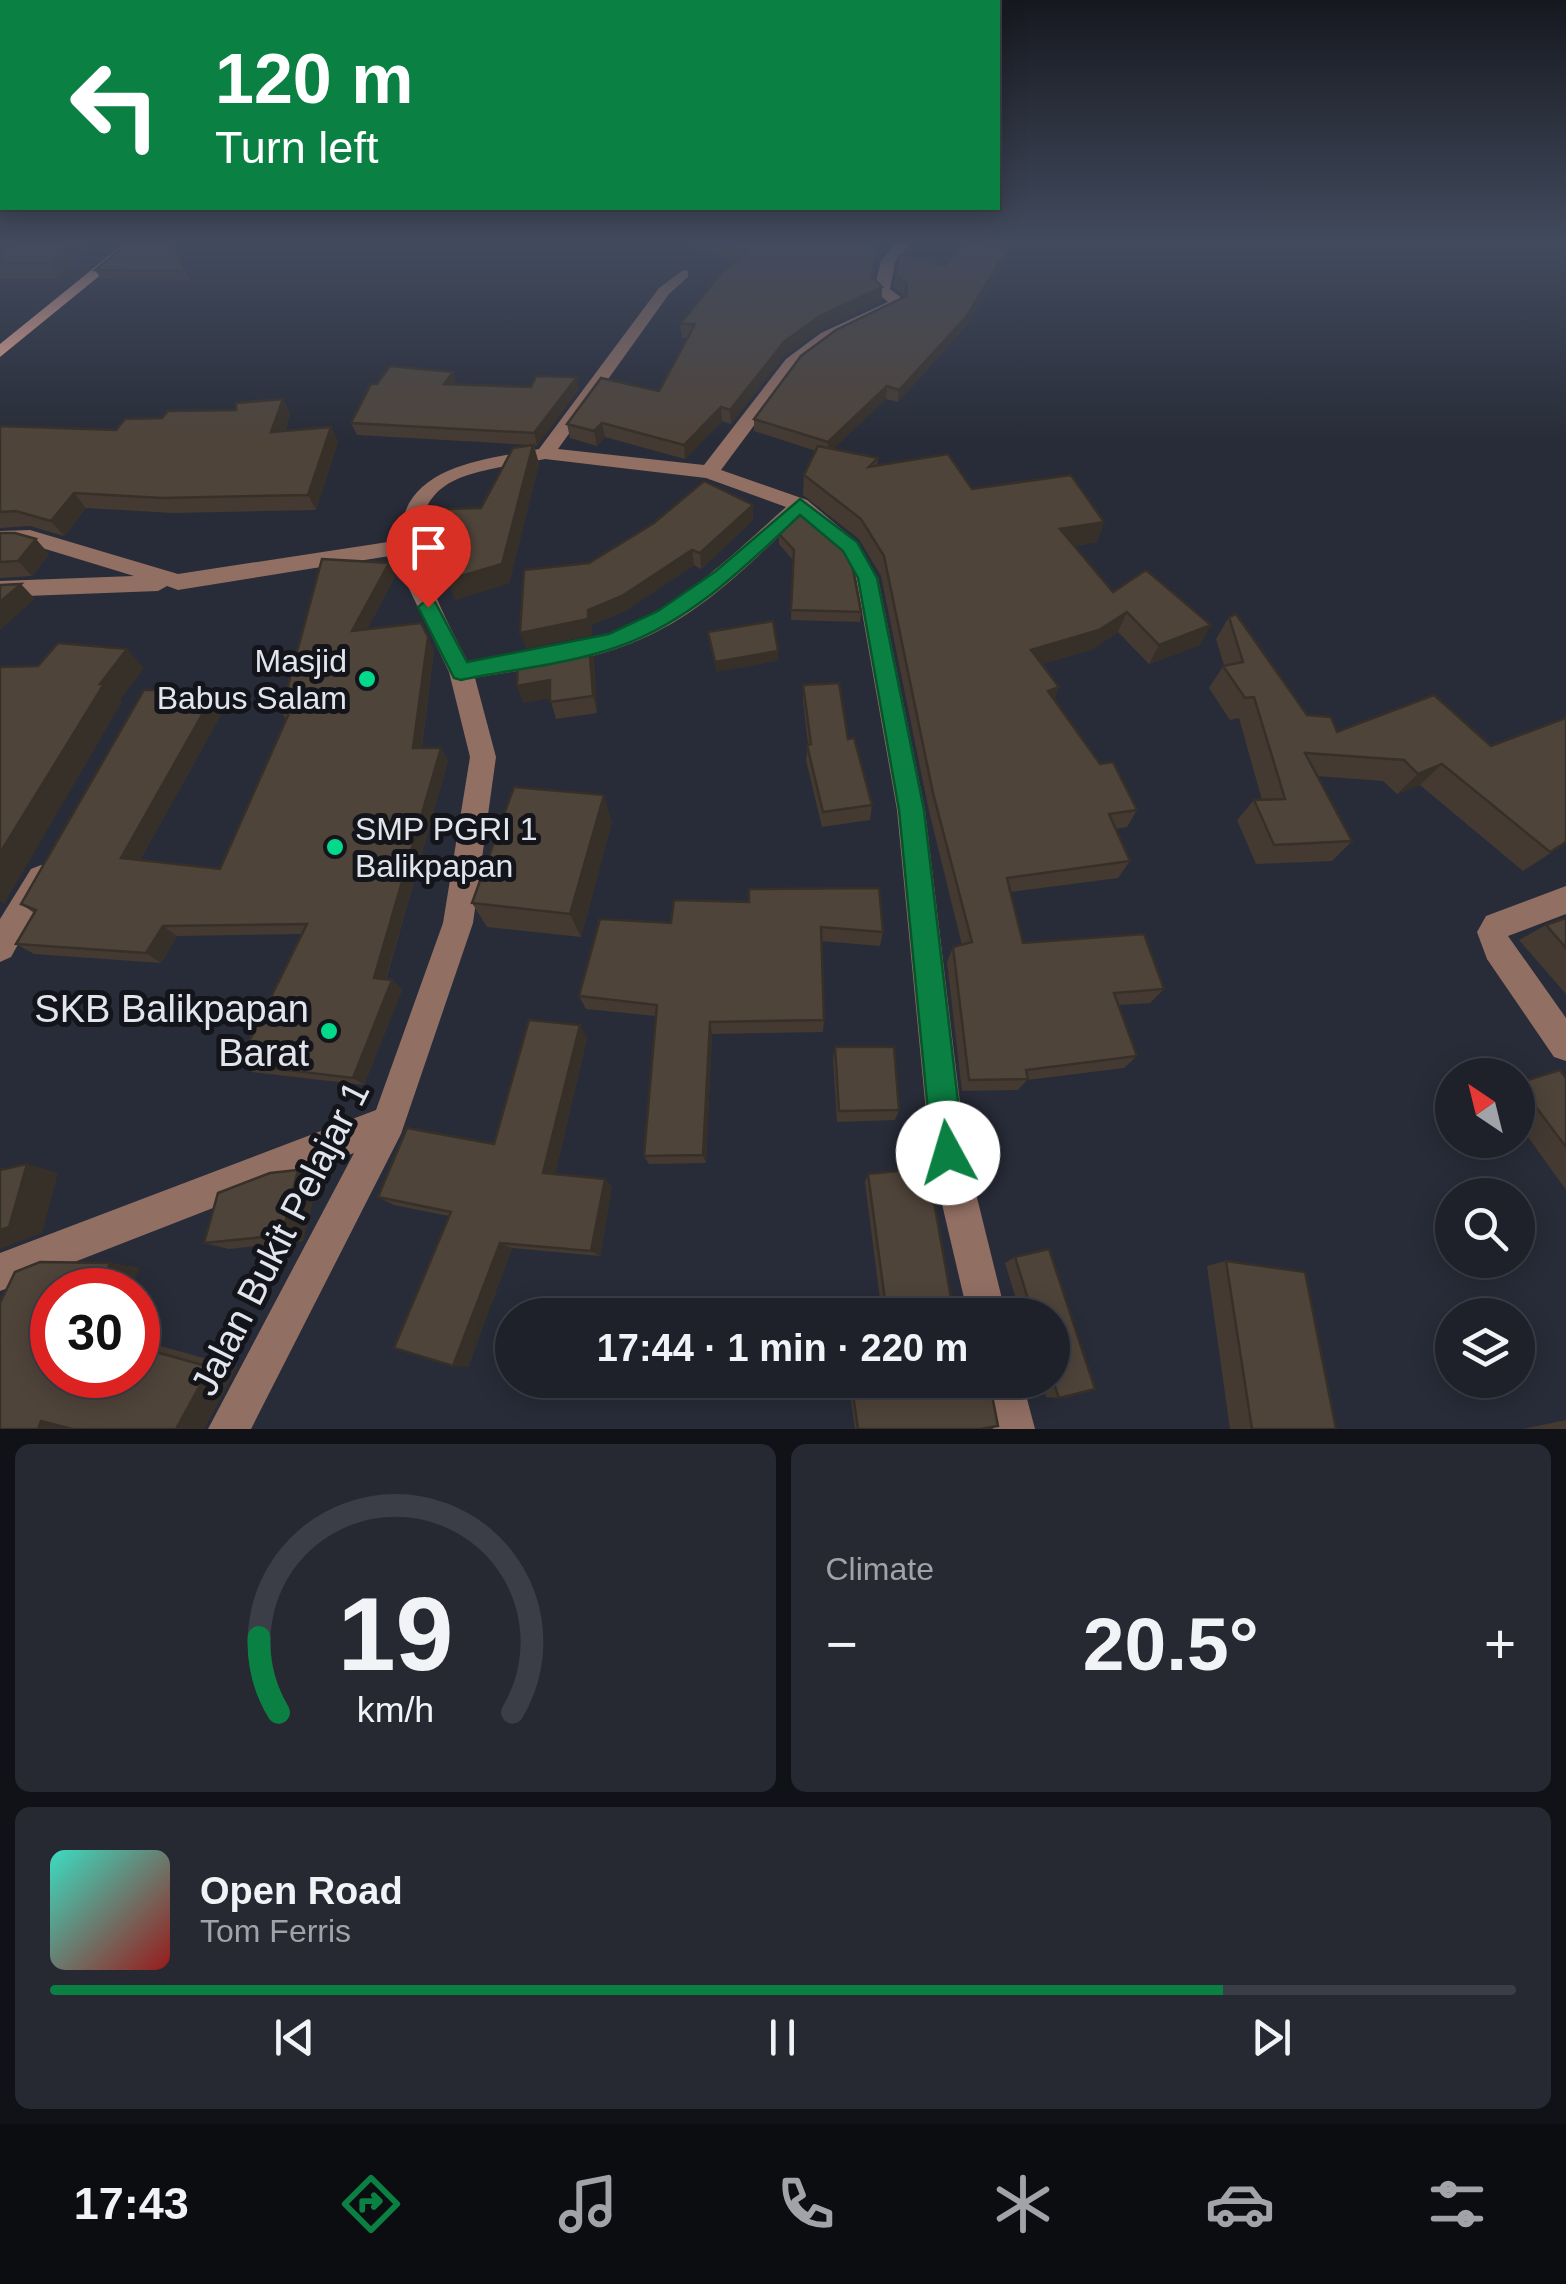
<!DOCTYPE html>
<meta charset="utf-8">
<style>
body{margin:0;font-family:Arial,sans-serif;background:#262932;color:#f1f3f6;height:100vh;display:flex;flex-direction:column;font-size:38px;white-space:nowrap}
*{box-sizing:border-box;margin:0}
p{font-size:32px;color:#a1a3a8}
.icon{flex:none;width:55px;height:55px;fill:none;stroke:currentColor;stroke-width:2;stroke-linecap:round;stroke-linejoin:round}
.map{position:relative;height:1429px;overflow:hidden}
.details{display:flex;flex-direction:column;gap:15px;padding:15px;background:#101217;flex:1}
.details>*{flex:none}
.banner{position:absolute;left:0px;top:0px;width:1000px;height:210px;box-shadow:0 5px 25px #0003,0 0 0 2px #3c3e47;background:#0b8043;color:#fff;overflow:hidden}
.needle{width:65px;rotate:325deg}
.tools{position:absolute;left:1435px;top:1058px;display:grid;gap:20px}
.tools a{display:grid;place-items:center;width:100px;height:100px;border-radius:50%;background:#1e212a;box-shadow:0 5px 25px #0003,0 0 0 2px #3c3e47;font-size:50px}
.speed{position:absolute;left:30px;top:1268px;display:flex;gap:20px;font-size:50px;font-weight:700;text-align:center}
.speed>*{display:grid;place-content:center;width:130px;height:130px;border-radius:50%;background:#1e212a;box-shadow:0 5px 25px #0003,0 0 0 2px #3c3e47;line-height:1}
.speed .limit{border:15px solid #d22;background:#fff;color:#111}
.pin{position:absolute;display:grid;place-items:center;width:85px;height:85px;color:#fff;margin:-102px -42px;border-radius:50% 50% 50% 0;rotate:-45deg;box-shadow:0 0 10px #0007}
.pin .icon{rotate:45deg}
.me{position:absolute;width:110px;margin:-55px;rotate:354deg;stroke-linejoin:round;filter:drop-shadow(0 0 8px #0008)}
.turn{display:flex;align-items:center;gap:35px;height:210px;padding:0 50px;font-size:45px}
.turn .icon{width:130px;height:130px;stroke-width:2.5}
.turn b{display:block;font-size:70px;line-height:85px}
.big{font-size:75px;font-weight:700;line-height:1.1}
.details .tile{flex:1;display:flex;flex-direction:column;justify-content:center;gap:15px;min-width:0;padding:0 35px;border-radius:15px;background:#262932}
.details .dial{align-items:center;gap:0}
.dial svg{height:260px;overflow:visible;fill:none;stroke:#3c3e47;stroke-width:7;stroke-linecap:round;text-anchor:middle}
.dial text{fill:#f1f3f6;stroke:none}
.song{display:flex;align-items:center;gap:30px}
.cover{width:120px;height:120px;border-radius:15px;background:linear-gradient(135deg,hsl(170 70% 55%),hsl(0 70% 35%))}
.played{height:10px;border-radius:5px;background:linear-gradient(90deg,#0b8043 80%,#3c3e47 80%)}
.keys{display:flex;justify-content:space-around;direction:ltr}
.heat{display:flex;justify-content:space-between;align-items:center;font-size:55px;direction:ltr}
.details .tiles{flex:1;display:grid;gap:15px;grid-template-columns:1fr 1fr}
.tile:last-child{grid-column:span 2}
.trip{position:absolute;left:495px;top:1298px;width:575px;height:100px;border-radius:50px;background:#1e212a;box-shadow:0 5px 25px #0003,0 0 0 2px #3c3e47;font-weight:700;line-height:100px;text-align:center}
.dock{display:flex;height:160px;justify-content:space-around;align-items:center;background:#0c0d11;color:#a1a3a8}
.dock .icon{width:70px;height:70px}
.dock .current{color:#0b8043}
.dock b{font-size:45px;color:#f1f3f6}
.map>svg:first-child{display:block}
</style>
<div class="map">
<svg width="1566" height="1429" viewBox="0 0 1566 1429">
<rect width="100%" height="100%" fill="#282c38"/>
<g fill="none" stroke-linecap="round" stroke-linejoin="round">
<g fill="#926f63" fill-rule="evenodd">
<path d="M897 242H911L895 262 890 289 903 299V305L833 339 798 366 721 470 807 500 857 542 878 578 925 810 966 1153 1006 1315H968L930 1153 897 810 856 578 842 551 800 516C754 560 707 609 648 636 594 662 533 668 475 678L496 757 473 923 401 1134 251 1429H208L354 1153 0 1291V1253L376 1110 443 923 470 757 449 672 402 574V554L178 590 167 586 158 591 0 597V581L134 576 29 544 0 545V531L30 530 178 574 401 540C399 466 483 460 539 449L659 288 683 270 688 271V277L669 294 558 449 704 465 786 359 821 333 888 302 874 290 881 261ZM545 459 706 478 786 507C731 556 676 612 604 635 560 649 513 653 468 662 441 608 377 504 468 475 493 467 520 464 545 459Z"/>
<polygon points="41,865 51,869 55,878 11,957 0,962 0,919 31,869"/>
<polygon points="1566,886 1566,914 1508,936 1566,1018 1566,1061 1554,1057 1487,959 1477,932 1486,916"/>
<polygon points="982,1380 1022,1380 1035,1429 993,1429"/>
</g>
<polygon fill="#f8b098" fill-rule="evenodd" points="126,242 141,242 0,357 0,344"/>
</g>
<g fill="#443a32">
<polygon points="0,242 92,242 60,279 0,279"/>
<polygon points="171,242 190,280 101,279 95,270"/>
<polygon points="685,242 856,242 878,247 873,277 882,287 881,301 819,330 784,356 731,424 722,421 685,459 605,437 597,446 570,438 567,424 659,391 688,338 682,338 680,324 737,261 685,246"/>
<polygon points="1005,262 964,329 898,402 886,399 833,449 878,458 877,466 1104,522 1097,542 1074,546 1113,592 1200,645 1149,664 1118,632 1091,650 1042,664 1054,699 1100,764 1137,810 1127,827 1115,829 1130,861 1118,878 1011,892 1023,943 1164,989 1150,1003 1118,1005 1137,1056 1124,1068 1027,1080 1018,1090 962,1091 947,962 953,947 962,945 929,811 881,576 859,539 803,495 804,475 816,451 754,431 754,419 905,296 894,287 895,276 945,265"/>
<polygon points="457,384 579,389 537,446 534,445 539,464 509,583 455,600 481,508 530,445 357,435 351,423"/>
<polygon points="283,399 290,414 285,431 331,427 338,442 316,510 173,513 86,508 64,536 30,526 0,528 0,426 116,430 162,418 236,410"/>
<polygon points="753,505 753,520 701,569 694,565 625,611 591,625 592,635 526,648 589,563"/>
<polygon points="0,533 49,554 32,576 0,578"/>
<polygon points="779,534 861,612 860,622 791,620 793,560 779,544"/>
<polygon points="395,577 367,629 434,650 422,748 441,748 448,761 386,980 392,980 402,990 364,1085 252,1072 238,1064 301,934 177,936 161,963 34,954 16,944 34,913 21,904 216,690 227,704 140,860 220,869 286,719 281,712"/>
<polygon points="1229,617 1307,715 1337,732 1434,695 1566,843 1523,871 1420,785 1397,794 1383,781 1317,776 1352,841 1332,861 1256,864 1237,820 1254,800 1262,800 1239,718 1230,720 1209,688 1224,665 1216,639"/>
<polygon points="589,642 594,660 597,713 556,719 550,698 523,703"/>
<polygon points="803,685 848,739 872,805 870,820 822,827 806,760 808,744 803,701"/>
<polygon points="612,822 581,937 487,927 472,903"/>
<polygon points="674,900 883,932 880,946 821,941 824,1020 823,1032 712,1034 706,1163 649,1164 644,1156 656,1016 586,1009 579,996 671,923"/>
<polygon points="1566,918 1566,994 1519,940 1546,925"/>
<polygon points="587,1038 555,1174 605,1179 612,1187 600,1256 512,1248 468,1367 449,1216 394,1205 378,1197 494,1144"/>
<polygon points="835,1047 899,1110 895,1120 837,1122 833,1059"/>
<polygon points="1566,1078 1566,1190 1518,1123 1518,1083"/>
<polygon points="298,1170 318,1179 303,1241 229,1249 204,1243"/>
<polygon points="868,1174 954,1315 882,1315 865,1182"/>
<polygon points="1049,1249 1095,1389 1059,1398 1046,1397 1041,1380 1052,1380 1052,1315 1021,1315 1005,1263 1015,1257"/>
<polygon points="1226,1261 1336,1429 1230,1429 1207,1266"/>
<polygon points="40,1262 110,1263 139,1268 130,1290 52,1290 52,1375 138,1375 138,1340 237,1367 205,1427 206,1429 0,1429 0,1303 15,1272"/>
<polygon points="848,1380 989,1380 980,1429 855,1429"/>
<polygon points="1566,1420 1566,1429 1523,1429"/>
</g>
<g fill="#373029">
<polygon points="69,242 92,242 60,279 50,263"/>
<polygon points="1007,250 1005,262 964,329 898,402 899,390"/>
<polygon points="882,287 881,301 819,330 784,356 731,424 730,410 784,342 820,316"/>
<polygon points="453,372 457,385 444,384"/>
<polygon points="577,377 579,389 537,446 534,433"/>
<polygon points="887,386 886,399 828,454 828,442"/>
<polygon points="283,399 290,414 279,447 271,432"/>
<polygon points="721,407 722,421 685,459 684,445"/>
<polygon points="602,423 605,437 597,446 594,431"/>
<polygon points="331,427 338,442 316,510 308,495"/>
<polygon points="533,445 539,464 509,583 455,600 447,580"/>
<polygon points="74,493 86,508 64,536 51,521"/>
<polygon points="753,505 753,520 701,569 700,553"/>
<polygon points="1104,522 1097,542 1054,549 1060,529"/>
<polygon points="36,539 49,554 32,576 18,561"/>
<polygon points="692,550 694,565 625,611 591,625 592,635 526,648 520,633 588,610"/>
<polygon points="389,563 395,577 359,644 352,631"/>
<polygon points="21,584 35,599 0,630 0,602"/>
<polygon points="1127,612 1118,632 1091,650 1025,669 1031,650"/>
<polygon points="1211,625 1200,645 1149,664 1159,645"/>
<polygon points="428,637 434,650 420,761 413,748"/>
<polygon points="589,642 594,660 597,713 593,696"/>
<polygon points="127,649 144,668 120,700 122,702 4,904 0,901 0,853 100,684"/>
<polygon points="778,651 778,661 716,672 715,662"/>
<polygon points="550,680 555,697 523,703 517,686"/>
<polygon points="1059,687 1052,706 1048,691"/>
<polygon points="216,690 227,704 135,869 121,858"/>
<polygon points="441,748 448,761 383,988 374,978"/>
<polygon points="1442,764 1420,785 1397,794 1418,774"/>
<polygon points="604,795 612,822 581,937 570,914"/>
<polygon points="163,926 177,936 161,963 146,953"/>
<polygon points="392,980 402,990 364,1085 353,1078"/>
<polygon points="710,1022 712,1034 706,1163 703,1155"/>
<polygon points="580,1025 587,1038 553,1182 543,1173"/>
<polygon points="27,1164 58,1173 42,1233 0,1249 0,1230"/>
<polygon points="298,1170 318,1179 303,1241 282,1235"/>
<polygon points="605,1179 612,1187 600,1256 591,1251"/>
<polygon points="500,1243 512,1248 468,1367 453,1366"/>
<polygon points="110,1263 139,1268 130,1290 98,1290"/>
<polygon points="210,1367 237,1367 205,1427 206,1429 176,1429"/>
<polygon points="41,1421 72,1429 38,1429"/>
</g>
<g fill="#4f443a" stroke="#373029" stroke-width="2.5">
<polygon points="0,242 69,242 50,263 0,263"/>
<polygon points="146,242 171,242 185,271 95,270 124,246"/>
<polygon points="714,242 855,242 878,247 871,276 882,287 820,316 784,342 730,410 721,407 684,445 602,423 594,431 567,424 601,378 659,391 695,324 680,324 723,271 750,252"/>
<polygon points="968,242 1007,250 966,317 899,390 887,386 828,442 754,419 801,356 836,330 906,296 907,284 895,276 899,254 945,265"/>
<polygon points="390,366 453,372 444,384 531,387 536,376 577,377 534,433 351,423 371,384 377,384"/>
<polygon points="283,399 271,432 331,427 308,495 162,498 74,493 51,521 16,511 0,512 0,426 116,430 125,419 162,418 168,411 236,410 236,403"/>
<polygon points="533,445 502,564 447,580 431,536 441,509 481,508 513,448"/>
<polygon points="818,446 878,458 869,467 948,454 972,489 1071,475 1104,522 1060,529 1113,592 1146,570 1211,625 1159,645 1127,612 1099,630 1031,650 1059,687 1048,691 1100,764 1113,762 1137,810 1109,814 1130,861 1007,878 1023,943 1144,934 1164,989 1114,993 1137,1056 1026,1070 1028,1079 969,1080 953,947 972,942 933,793 884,556 861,519 804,475"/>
<polygon points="704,481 753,505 700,553 692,550 622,596 588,610 588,619 520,633 524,570 589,563 654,523"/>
<polygon points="800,511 840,543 853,569 861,612 791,610 794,550 779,534"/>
<polygon points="0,533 15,533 36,539 18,561 0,562"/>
<polygon points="322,559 389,563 352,631 421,623 428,637 413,748 441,748 374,978 392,980 353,1078 238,1064 307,924 163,926 146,953 16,944 36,910 21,904 144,690 216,690 121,858 220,869 290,711 281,712"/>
<polygon points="21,584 0,602 0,585"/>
<polygon points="1236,614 1307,715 1331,717 1337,732 1434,695 1491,746 1566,718 1566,842 1550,852 1442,764 1418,774 1404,760 1305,753 1352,841 1274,845 1254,800 1285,799 1254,697 1245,698 1223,666 1243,662 1229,617"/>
<polygon points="773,621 778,651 715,662 708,632"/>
<polygon points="589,642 593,696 550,702 550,680 517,686 518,657"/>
<polygon points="58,643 127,649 100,684 104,684 0,853 0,667 38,666"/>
<polygon points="839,683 848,739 854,738 872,805 823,812 807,745 811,744 803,685"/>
<polygon points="514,787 604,795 570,914 472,903"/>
<polygon points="879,888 883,932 821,927 824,1020 710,1022 703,1155 644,1156 657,1005 579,996 600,919 671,923 674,900 749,902 749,889"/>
<polygon points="1566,918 1566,948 1546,925"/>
<polygon points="529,1020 580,1025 543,1173 605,1179 591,1251 500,1243 453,1366 394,1348 451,1212 378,1197 407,1128 494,1144"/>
<polygon points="835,1047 894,1047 899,1110 839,1111"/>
<polygon points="1560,1070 1566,1078 1566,1147 1518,1083"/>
<polygon points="27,1164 9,1227 0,1230 0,1170"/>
<polygon points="928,1168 954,1315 887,1315 868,1174"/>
<polygon points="298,1170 282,1235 204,1243 218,1193 270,1173"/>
<polygon points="1049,1249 1095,1389 1059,1398 1052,1378 1052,1315 1033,1315 1015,1257"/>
<polygon points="1226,1261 1305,1272 1336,1429 1252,1429"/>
<polygon points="40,1262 110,1263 98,1290 52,1290 52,1375 138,1375 138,1347 210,1367 176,1429 72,1429 41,1421 38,1429 0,1429 0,1303 15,1272"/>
<polygon points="851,1380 989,1380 998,1426 980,1429 858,1429"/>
</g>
<linearGradient id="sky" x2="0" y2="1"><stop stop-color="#16181f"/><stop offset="0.55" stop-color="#424b5e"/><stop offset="1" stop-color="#424b5e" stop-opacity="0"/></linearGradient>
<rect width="1566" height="442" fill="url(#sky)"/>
<path fill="#0b8043" stroke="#07532c" stroke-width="2.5" d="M800 499 857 542 877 578 924 810 964 1153 959 1164 948 1169 937 1164 932 1153 899 810 858 578 843 551 800 515C746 566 692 620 620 646 571 664 513 669 461 680L454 678 418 607 428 599 435 602 467 662 609 634 658 611 716 571Z"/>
<g fill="#03d98b" stroke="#13151a" stroke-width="4">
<circle cx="367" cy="679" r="10"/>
<circle cx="335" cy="847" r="10"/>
<circle cx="329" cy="1031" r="10"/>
</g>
<g text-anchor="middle" stroke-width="10" stroke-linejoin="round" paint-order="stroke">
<g font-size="32" fill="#e2e5ec" stroke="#13151a" text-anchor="end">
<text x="347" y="672">Masjid<tspan x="347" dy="37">Babus Salam</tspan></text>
<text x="355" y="840" text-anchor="start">SMP PGRI 1<tspan x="355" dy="37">Balikpapan</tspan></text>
</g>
<g font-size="38" fill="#e2e5ec" stroke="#13151a" text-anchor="end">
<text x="309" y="1022">SKB Balikpapan<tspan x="309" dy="44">Barat</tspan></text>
</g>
<g font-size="38" fill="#e2e5ec" stroke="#13151a">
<text transform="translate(280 1238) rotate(-63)" y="13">Jalan Bukit Pelajar 1</text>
</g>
</g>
</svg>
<div class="tools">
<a><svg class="needle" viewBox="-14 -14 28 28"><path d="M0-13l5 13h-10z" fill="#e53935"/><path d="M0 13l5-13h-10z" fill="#a1a3a8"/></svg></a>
<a><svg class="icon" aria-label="search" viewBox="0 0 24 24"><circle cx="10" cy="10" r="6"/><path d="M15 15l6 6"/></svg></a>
<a><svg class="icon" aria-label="layers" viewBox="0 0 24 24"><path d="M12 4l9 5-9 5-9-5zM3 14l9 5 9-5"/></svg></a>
</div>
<div class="speed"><div class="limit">30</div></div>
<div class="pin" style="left:428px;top:607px;background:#d93025"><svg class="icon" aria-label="arrive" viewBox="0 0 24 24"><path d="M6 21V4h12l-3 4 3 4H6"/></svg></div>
<svg class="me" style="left:948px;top:1153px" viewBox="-20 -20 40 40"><circle r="19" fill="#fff"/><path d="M0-13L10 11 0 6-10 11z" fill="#0b8043"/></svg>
<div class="trip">17:44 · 1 min · 220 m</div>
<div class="banner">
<div class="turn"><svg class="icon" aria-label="left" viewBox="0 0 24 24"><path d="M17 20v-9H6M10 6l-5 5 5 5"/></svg><div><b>120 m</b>Turn left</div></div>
</div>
</div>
<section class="details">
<div class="tiles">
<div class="tile dial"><svg viewBox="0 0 100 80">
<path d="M14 69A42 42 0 1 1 86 69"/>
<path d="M14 69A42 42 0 0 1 8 46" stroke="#0b8043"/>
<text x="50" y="56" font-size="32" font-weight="700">19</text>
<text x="50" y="72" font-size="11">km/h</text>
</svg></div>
<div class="tile"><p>Climate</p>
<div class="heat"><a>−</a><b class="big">20.5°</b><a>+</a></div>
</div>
<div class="tile">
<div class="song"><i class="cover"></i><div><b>Open Road</b><p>Tom Ferris</p></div></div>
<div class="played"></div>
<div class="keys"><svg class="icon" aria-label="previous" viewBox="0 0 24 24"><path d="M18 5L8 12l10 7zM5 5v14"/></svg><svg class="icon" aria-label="pause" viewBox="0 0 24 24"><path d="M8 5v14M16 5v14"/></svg><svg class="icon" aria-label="next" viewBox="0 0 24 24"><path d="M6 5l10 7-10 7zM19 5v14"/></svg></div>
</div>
</div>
</section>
<nav class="dock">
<b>17:43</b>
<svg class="icon current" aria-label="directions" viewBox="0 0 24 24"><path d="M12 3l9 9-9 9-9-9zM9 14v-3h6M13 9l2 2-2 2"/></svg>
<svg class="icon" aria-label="music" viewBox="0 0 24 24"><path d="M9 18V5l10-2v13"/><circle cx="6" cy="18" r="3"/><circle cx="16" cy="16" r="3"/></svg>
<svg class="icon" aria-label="phone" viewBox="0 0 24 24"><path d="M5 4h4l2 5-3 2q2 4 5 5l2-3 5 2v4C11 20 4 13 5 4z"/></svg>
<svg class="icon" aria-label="climate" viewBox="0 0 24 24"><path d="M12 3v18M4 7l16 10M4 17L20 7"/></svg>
<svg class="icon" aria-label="car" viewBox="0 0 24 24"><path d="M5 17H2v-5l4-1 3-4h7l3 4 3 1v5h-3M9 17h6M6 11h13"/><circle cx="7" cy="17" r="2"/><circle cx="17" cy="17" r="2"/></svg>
<svg class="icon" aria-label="filters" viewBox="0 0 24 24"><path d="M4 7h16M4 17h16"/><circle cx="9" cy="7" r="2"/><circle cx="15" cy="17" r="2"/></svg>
</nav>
